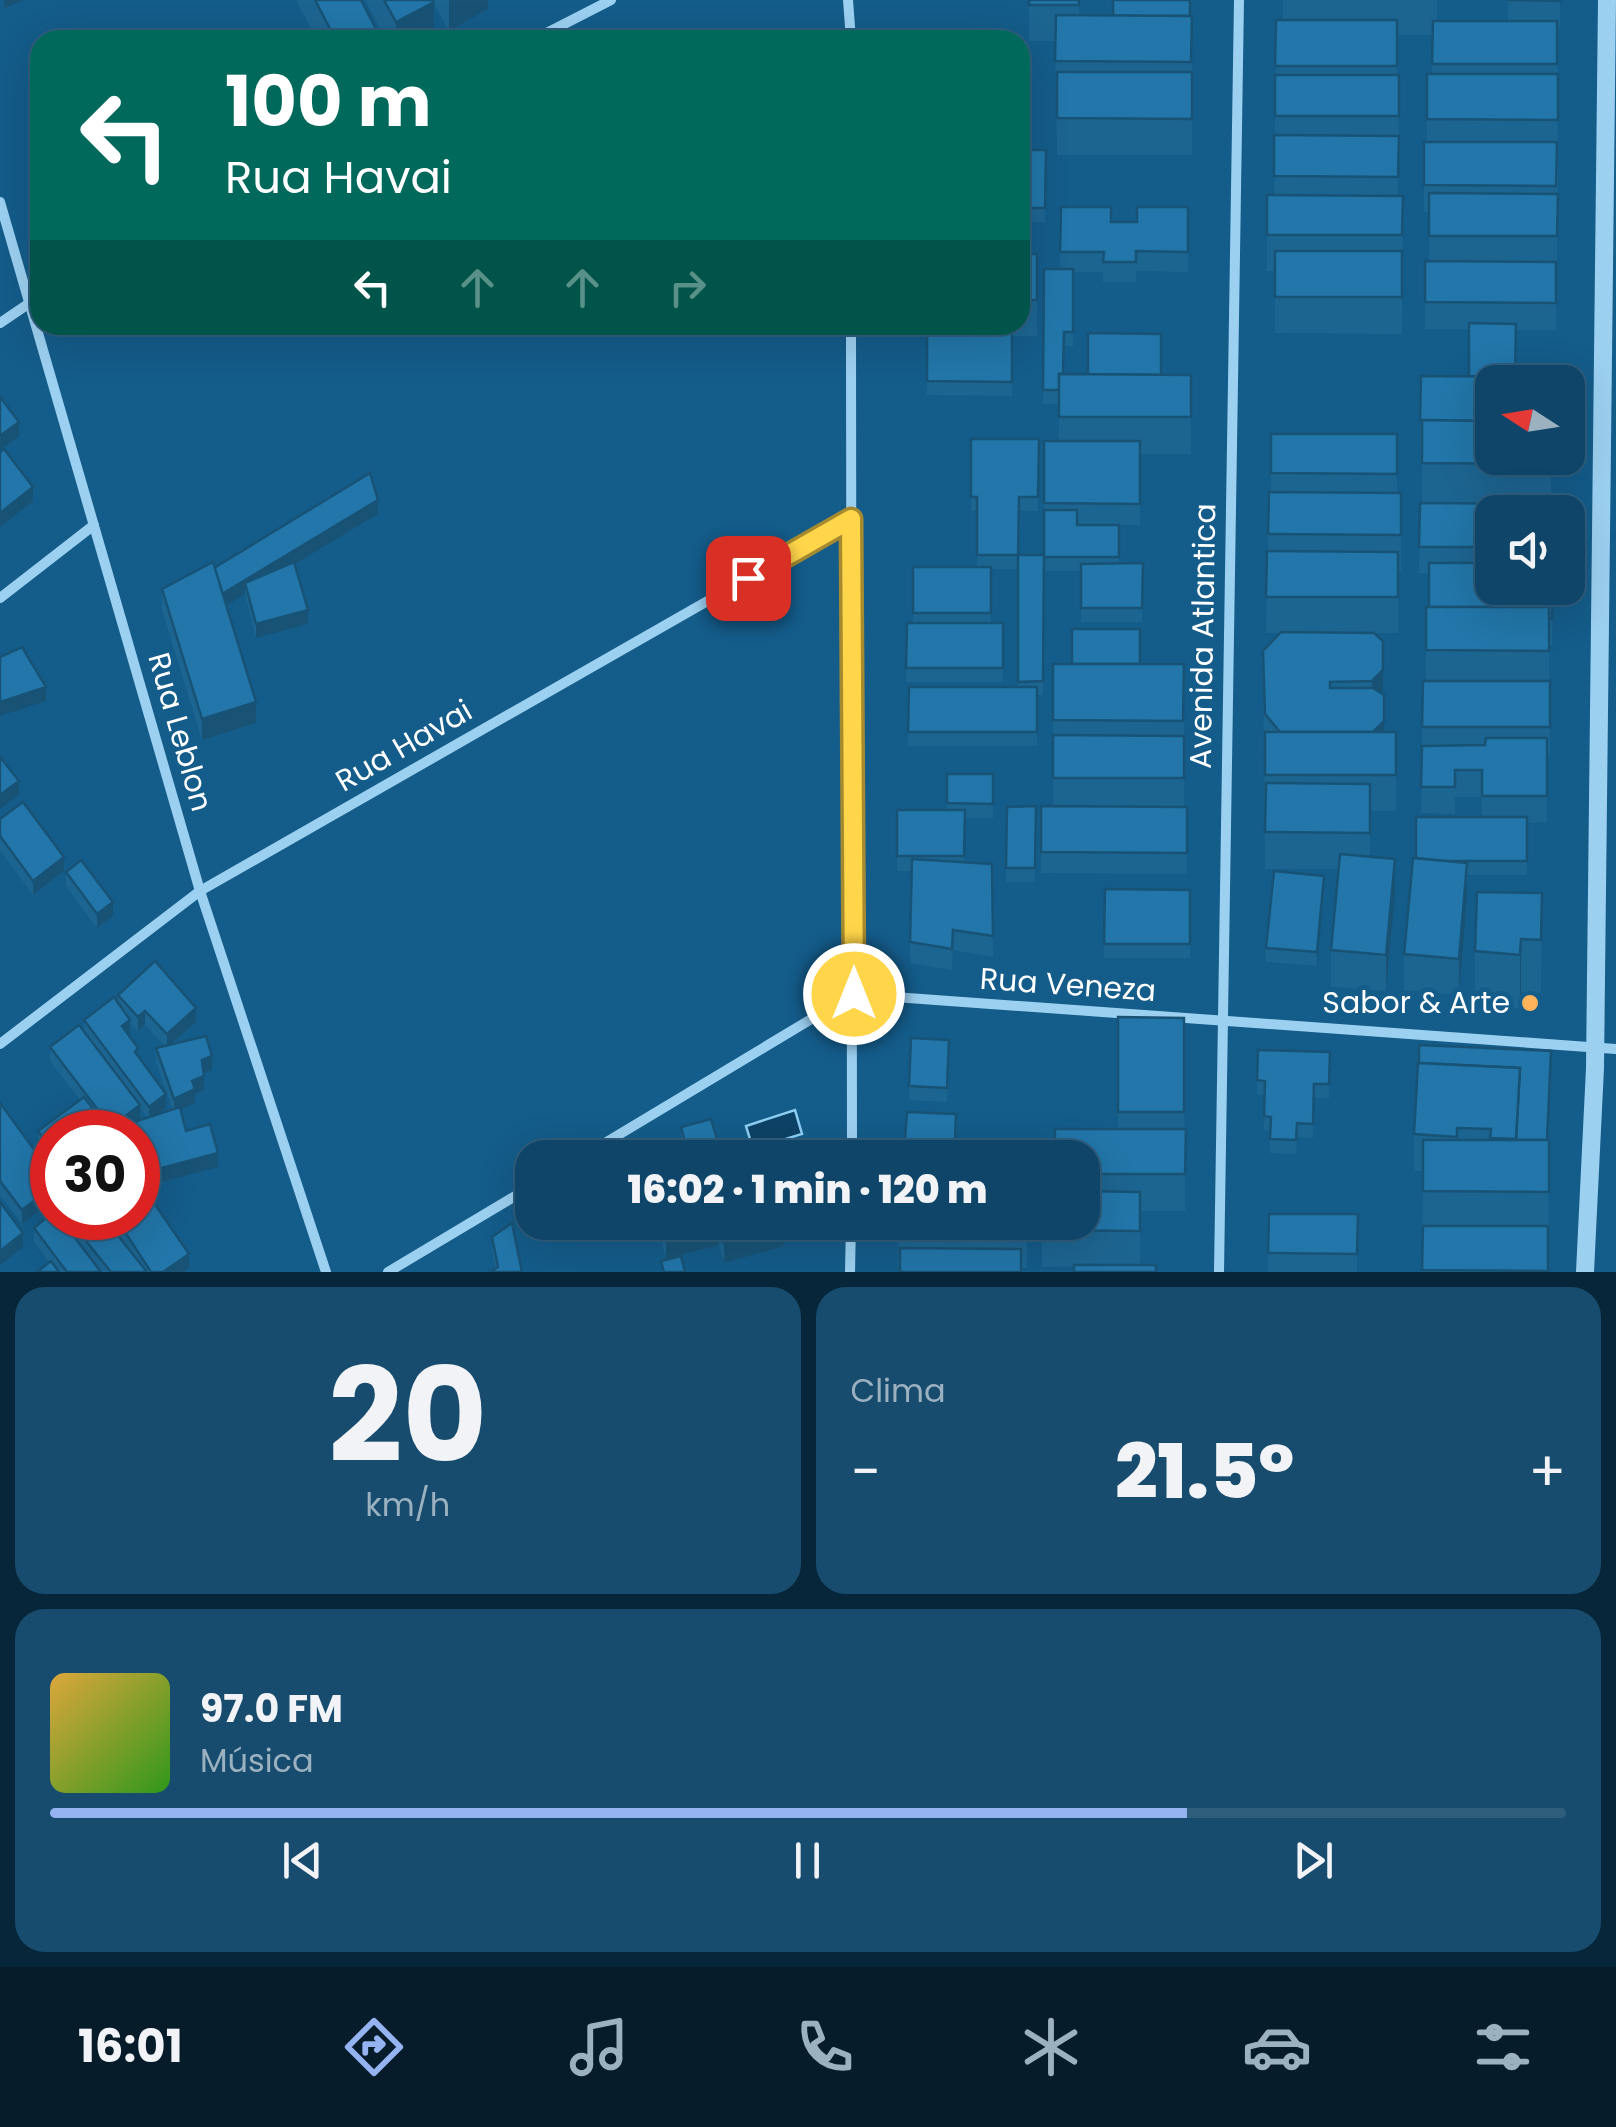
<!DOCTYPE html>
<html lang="pt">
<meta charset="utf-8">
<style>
body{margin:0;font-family:Poppins,sans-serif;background:#184c6e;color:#f1f3f6;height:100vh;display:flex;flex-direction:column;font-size:38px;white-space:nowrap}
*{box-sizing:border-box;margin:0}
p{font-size:32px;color:#9bb1c0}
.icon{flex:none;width:55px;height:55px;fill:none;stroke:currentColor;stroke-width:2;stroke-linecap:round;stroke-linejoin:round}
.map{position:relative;height:1272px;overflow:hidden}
.drawer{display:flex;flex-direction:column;gap:15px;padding:15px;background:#082639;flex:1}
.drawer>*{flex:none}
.top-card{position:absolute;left:30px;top:30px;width:1000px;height:305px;border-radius:30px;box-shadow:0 10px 40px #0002,0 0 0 2px #2f5d7c;background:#00695c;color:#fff;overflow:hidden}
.needle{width:65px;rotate:282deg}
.tools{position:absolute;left:1475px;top:365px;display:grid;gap:20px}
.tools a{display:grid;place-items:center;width:110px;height:110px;border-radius:20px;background:#0f4568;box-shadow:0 10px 40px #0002,0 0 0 2px #2f5d7c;font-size:50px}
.speed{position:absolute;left:30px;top:1110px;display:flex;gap:20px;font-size:50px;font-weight:700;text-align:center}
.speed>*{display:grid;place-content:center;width:130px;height:130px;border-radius:50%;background:#0f4568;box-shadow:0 10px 40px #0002,0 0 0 2px #2f5d7c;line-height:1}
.speed .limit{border:15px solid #d22;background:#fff;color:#111}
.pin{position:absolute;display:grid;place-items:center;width:85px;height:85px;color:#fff;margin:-42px;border-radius:20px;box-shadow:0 5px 15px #0006}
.me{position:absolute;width:110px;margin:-55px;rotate:0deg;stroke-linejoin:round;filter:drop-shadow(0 0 8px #0008)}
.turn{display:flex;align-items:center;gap:35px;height:210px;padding:0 30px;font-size:45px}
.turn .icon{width:130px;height:130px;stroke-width:2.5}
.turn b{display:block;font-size:70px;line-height:85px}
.lanes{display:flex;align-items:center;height:95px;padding:0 30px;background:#0003;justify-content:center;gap:50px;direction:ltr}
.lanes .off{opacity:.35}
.big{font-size:75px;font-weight:800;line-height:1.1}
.drawer .card{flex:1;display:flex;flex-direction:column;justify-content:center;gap:15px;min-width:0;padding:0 35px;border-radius:30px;background:#184c6e}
.drawer .dial{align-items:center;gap:0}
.dial b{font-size:130px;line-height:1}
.song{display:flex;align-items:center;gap:30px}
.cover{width:120px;height:120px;border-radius:15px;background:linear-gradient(135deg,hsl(40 70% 55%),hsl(110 70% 35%))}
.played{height:10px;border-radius:5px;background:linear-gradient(90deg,#95b2f1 75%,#2f5d7c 75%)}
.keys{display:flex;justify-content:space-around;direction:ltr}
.heat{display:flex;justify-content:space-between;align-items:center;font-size:55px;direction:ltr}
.drawer .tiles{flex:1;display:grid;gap:15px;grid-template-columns:1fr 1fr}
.card:last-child{grid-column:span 2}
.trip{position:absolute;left:515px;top:1140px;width:585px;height:100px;border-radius:30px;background:#0f4568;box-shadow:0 10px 40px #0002,0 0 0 2px #2f5d7c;font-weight:800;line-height:100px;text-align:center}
.menu{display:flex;height:160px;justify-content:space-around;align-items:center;background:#061c2a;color:#9bb1c0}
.menu .icon{width:70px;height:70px}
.menu .selected{color:#95b2f1}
.menu b{font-size:45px;color:#f1f3f6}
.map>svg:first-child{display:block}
</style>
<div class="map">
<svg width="1616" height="1272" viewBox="0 0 1616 1272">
<rect width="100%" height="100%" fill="#145c8a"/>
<polygon fill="#0d4367" stroke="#8ecef3" stroke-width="2.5" points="795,1110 802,1134 753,1149 746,1126"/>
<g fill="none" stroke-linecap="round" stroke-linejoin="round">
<g stroke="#9cd0f0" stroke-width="10">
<polyline points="848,0 851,40"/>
<polyline points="533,40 611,0"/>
<polyline points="0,202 200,891 326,1272"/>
<polyline points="0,323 40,296"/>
<polyline points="851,325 852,1158"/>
<polyline points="0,598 94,525"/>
<polyline points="0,1044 200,891 851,519"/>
<polyline points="580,1158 853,994 1616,1049"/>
<polyline points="388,1272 532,1186"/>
<polyline points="850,1272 851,1222"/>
<polyline points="1219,1272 1239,0"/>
</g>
<polyline stroke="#9cd0f0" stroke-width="18" points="1585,1272 1595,1068 1607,0"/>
</g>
<g fill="#1d6591" fill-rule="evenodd">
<polygon points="296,0 361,0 376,40 317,40"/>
<polygon points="365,0 488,0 488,9 449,31 434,4 434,38 431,40 386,40"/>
<polygon points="1029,0 1079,0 1079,15 1192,16 1192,155 1057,155 1055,41 1029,41"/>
<polygon points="1283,0 1437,0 1437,21 1508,21 1508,0 1560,0 1560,27 1557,27 1558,194 1556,330 1516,330 1515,377 1551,458 1551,504 1492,512 1492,588 1553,588 1552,646 1549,646 1550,754 1547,754 1547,822 1527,823 1527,875 1467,875 1467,899 1459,995 1404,990 1404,954 1416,858 1482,817 1482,797 1455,797 1455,814 1421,813 1423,681 1426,681 1426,607 1429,607 1429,573 1419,573 1420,503 1422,503 1422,447 1420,447 1421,376 1469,376 1469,329 1425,329 1425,302 1429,261 1429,212 1424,212 1424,142 1427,142 1427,74 1432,74 1432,35 1397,35 1397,75 1399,75 1398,196 1403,196 1402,334 1275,333 1275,271 1267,271 1267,195 1274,195 1276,20 1283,20"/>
<polygon points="1020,150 1046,150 1045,222 1020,222"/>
<polygon points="1061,207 1111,222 1137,222 1188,207 1188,272 1136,271 1136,282 1103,282 1103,272 1073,272 1073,346 1064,346 1064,374 1191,375 1191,454 1140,454 1140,525 1077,524 1119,525 1119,564 1143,563 1142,622 1081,622 1081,571 1044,571 1043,695 1037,695 1037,746 908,746 909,687 1018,687 1018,569 991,569 991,623 1003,623 1003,682 906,682 907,623 913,623 913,567 977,567 977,511 971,511 971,439 1039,439 1038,511 1019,511 1018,555 1044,555 1044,441 1059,441 1059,404 1043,404 1044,269 1060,269"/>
<polygon points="1020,254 1037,254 1037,336 1012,336 1012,396 927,395 927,336 904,335 904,325 1020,325"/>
<polygon points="1271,434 1397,434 1397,493 1401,493 1401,571 1398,571 1398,633 1374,633 1383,690 1380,693 1384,732 1396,732 1396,811 1370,811 1370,857 1395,896 1386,991 1331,987 1331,950 1338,869 1265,869 1263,651 1281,633 1266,633 1267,551 1268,551 1269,492 1271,492"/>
<polygon points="378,514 294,564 308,624 256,638 245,594 226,606 256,723 202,740 162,610 162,589 214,568"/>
<polygon points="1053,664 1184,664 1184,807 1187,807 1187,874 1041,873 1041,806 1053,806"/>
<polygon points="947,774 993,774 993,818 965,818 964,862 992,864 993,957 953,950 952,970 910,963 911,871 897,871 897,810 947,810"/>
<polygon points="1036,806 1035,882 1006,882 1007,807"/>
<polygon points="0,819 64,871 33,895 0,850"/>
<polygon points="66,872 113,916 97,928 66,886"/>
<polygon points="1105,889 1190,890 1190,958 1104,958"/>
<polygon points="1324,890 1317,966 1266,962 1266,948"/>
<polygon points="1542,893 1541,993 1521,992 1520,1008 1475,1004 1475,951"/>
<path d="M118 995 196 1022 171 1045 212 1070 204 1073V1090L195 1094V1103L181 1110 186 1131 218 1167 158 1183 152 1159 138 1166V1132H52V1165L38 1145V1131L80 1100 50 1061V1047L84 1032V1020L118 1003ZM130 1023 138 1031 145 1025 165 1046 156 1048V1062L173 1110 159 1114 166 1108 128 1035 130 1034ZM140 1108 147 1118 135 1123 140 1119Z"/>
<polygon points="1118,1017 1184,1018 1185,1211 1140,1211 1140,1265 1042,1267 1042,1222 1082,1222 1082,1158 1118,1129"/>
<polygon points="1258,1050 1330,1052 1329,1098 1314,1098 1313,1138 1297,1137 1296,1154 1270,1153 1270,1131 1264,1130 1265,1095 1257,1094"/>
<polygon points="949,1054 947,1102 909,1100 909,1086"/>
<polygon points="1551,1078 1548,1140 1549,1140 1548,1272 1422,1272 1423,1171 1414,1171 1414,1134"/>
<polygon points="0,1103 52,1174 22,1224 0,1195"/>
<polygon points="907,1112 956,1114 955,1155 905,1153"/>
<polygon points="681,1127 722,1156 765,1158 685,1158 681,1141"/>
<polygon points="1269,1214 1358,1214 1357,1272 1268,1272"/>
<polygon points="656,1222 783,1222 784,1246 724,1263 719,1245 666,1259"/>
<polygon points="899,1222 1027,1222 1027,1268 898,1267"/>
<polygon points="74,1226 121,1239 121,1226 189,1268 184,1272 37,1272 49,1262 34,1242 34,1228 74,1236"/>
<polygon points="492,1237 522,1272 496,1269 492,1251"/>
</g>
<g fill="#185376">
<polygon points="4,0 24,0 4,8"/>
<polygon points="449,0 488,0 488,9 449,31"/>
<polygon points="434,2 434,38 431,40 396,40 396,22"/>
<polygon points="376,29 376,40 356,40"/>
<polygon points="19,422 19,436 0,450 0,436"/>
<polygon points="33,487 33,501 0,527 0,513"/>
<polygon points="378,500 378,514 248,592 245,583 245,594 221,609 221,595"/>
<polygon points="308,610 308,624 256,638 256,624"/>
<polygon points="1383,670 1383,690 1372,702 1372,681"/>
<polygon points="46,687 46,701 0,716 0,702"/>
<polygon points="256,702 256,723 202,740 202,719"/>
<polygon points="1384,721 1384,742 1373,733"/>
<polygon points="19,781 19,795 0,809 0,795"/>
<polygon points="64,857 64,871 33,895 33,881"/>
<polygon points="1395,859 1395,896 1386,991 1386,955"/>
<polygon points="1467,863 1467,899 1459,995 1459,959"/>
<polygon points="1324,876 1324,890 1317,966 1317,952"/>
<polygon points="113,902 113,916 97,928 97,914"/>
<polygon points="1521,939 1521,992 1520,1008 1520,955"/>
<polygon points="196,1008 196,1022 167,1048 167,1034"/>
<polygon points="145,1011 145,1025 138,1031 138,1017"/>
<polygon points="130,1020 130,1034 122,1040 122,1026"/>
<polygon points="1551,1051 1551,1078 1546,1177 1546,1150"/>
<polygon points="212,1056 212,1070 202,1074 202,1060"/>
<polygon points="204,1076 204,1090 195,1094 195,1103 174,1113 174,1099 192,1081"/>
<polygon points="166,1094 166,1108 149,1121 149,1107"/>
<polygon points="140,1105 140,1119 122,1132 111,1132 111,1127"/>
<polygon points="152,1145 152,1159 138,1166 138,1152"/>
<polygon points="218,1153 218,1167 158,1183 158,1169"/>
<polygon points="52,1187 52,1201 22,1224 22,1210"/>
<polygon points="719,1224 719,1245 666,1259 666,1239"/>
<polygon points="784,1225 784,1246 724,1263 724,1243"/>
<polygon points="23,1233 23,1247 0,1265 0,1251"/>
<polygon points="189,1254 189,1268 184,1272 163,1272"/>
</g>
<g fill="#2276a9" stroke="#185376" stroke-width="2.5">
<polygon points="315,0 361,0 376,29 356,40 336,40"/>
<polygon points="384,0 433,0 434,2 396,22"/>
<rect x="1029" y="0" width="50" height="5"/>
<rect x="1113" y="0" width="77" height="16"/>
<polygon points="1508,0 1560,0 1560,1"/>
<polygon points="1056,15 1192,16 1191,62 1055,61"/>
<polygon points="1276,20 1397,20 1397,66 1275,66"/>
<polygon points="1433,21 1557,21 1557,64 1432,64"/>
<polygon points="1057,72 1192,72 1192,119 1057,118"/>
<polygon points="1427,74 1558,74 1558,120 1427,119"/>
<rect x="1275" y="75" width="124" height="41"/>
<polygon points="1274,135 1399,136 1398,177 1274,176"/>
<polygon points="1424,142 1557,142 1556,186 1424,185"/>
<polygon points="1020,150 1046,150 1045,208 1020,208"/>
<polygon points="1429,193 1558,194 1557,236 1429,236"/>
<polygon points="1267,195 1403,196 1402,235 1267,235"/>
<polygon points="1061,207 1111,207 1111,222 1137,222 1137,207 1188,207 1188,252 1136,251 1136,262 1103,262 1104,252 1060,252"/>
<rect x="1275" y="251" width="127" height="46"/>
<rect x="1020" y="254" width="17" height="46"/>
<polygon points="1425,261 1556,262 1556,303 1425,302"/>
<polygon points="1044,269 1073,269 1073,332 1064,332 1063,374 1059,374 1059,390 1043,390"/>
<polygon points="1469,323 1516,324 1515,377 1469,376"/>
<polygon points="927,332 1012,333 1012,382 927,381"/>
<polygon points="1088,333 1161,334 1161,375 1088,374"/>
<polygon points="1059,374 1191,375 1191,417 1059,417"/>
<polygon points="1421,376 1552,377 1552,382 1492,382 1492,421 1420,421"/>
<polygon points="0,397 19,422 0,436"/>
<polygon points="1422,420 1492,421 1492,458 1551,458 1551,464 1422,463"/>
<polygon points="1271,434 1397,434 1397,474 1271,473"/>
<polygon points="971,439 1039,439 1038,497 1019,497 1018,555 977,555 977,497 971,497"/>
<polygon points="1044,441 1140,441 1140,504 1044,503"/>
<polygon points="4,449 33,487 0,513 0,452"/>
<polygon points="370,473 378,500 222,594 214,568"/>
<polygon points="1269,492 1401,493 1401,535 1268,534"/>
<polygon points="1420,503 1556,504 1556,512 1492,512 1492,547 1419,547"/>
<polygon points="1044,510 1077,510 1077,525 1119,525 1119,557 1044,557 1043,681 1018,682 1018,555 1044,555"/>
<polygon points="1267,551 1398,552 1398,597 1266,597"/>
<polygon points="213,562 256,702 202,719 162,589"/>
<polygon points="294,562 308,610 256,624 245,583"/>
<polygon points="1143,563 1142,608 1081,608 1081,564"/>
<polygon points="1429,563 1492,563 1492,588 1553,588 1552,619 1549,619 1549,607 1429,607"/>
<rect x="913" y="567" width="78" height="46"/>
<polygon points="1426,607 1549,607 1549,651 1426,650"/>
<polygon points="907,623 1003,623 1003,668 906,668"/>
<rect x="1072" y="629" width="68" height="35"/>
<polygon points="1281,632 1374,633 1383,641 1383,670 1372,681 1330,682 1330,688 1373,688 1384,695 1384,721 1373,732 1280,732 1265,714 1263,651"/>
<polygon points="22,647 46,687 0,702 0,657"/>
<polygon points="1053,664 1184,664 1183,721 1053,720"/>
<polygon points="1423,681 1550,681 1550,727 1422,727"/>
<polygon points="909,687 1037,687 1037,732 908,732"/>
<rect x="1265" y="732" width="131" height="43"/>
<polygon points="1053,735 1184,736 1184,778 1053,778"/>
<polygon points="1486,738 1547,738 1547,796 1482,796 1482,770 1455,770 1455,787 1421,787 1422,746 1485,745"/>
<polygon points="0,757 19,781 0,795"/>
<polygon points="947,774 993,774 993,804 947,803"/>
<polygon points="1266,783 1370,784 1370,833 1265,832"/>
<polygon points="23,802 64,857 33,881 0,836 0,819"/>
<polygon points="1036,806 1035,868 1006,868 1007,807"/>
<polygon points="1041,806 1187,807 1187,853 1041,852"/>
<polygon points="897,810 965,810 964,856 897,856"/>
<polygon points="1416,817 1527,817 1527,861 1443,861 1416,858"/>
<polygon points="1340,854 1395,859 1386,955 1331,950"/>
<polygon points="1413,858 1467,863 1459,959 1404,954"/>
<polygon points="912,859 992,864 993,936 953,930 952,949 910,942"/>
<polygon points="81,860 113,902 97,914 66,872"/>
<polygon points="1274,871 1324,876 1317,952 1266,948"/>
<polygon points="1105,889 1190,890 1190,944 1104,944"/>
<polygon points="1477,892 1542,893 1541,940 1521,939 1520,955 1475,951"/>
<polygon points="155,961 196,1008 167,1034 145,1011 138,1017 118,995"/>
<polygon points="114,997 130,1020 122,1026 138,1048 135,1052 166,1094 149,1107 84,1020"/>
<polygon points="1118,1017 1184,1018 1184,1112 1118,1112"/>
<polygon points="79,1025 140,1105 111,1127 50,1047"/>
<polygon points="206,1036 212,1056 202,1060 204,1076 192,1081 195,1089 174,1099 156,1048"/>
<polygon points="911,1038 949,1040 947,1088 909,1086"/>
<polygon points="1419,1045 1551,1051 1547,1140 1516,1140 1520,1068 1419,1063"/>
<polygon points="1258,1050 1330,1052 1329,1084 1314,1084 1313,1124 1297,1123 1296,1140 1270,1139 1271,1117 1264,1116 1265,1081 1257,1080"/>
<polygon points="1418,1063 1520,1068 1516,1139 1490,1138 1491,1129 1457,1128 1457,1137 1414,1134"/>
<polygon points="84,1097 108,1129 103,1132 52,1132 52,1151 38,1131"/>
<polygon points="0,1103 52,1174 52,1187 22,1210 0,1181"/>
<polygon points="180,1107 186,1131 210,1124 218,1153 158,1169 152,1145 138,1152 138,1132 118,1132 140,1120"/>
<polygon points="907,1112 956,1114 955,1141 905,1139"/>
<polygon points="711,1119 722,1156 689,1158 681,1127"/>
<polygon points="1055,1129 1186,1129 1185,1174 1082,1174 1082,1158 1055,1158"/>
<polygon points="1423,1140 1549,1140 1549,1192 1423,1191"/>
<polygon points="762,1145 765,1158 718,1158"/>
<polygon points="1082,1191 1140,1192 1140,1231 1042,1230 1042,1222 1082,1222"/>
<polygon points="0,1202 23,1233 0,1251"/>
<polygon points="154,1203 189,1254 163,1272 151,1272 121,1226 134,1218 138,1218 138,1215"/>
<polygon points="52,1213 52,1218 60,1218 101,1272 67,1272 34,1228"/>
<polygon points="1269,1214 1358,1214 1357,1254 1268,1253"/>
<polygon points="84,1218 104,1218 147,1272 111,1272 74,1226"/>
<polygon points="662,1222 783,1222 784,1225 724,1243 719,1224 666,1239"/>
<polygon points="899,1222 1027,1222 1027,1231 898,1231"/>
<polygon points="512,1223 522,1272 490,1272 498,1267 492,1237"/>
<polygon points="1423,1226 1548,1226 1548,1271 1422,1270"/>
<polygon points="900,1248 1021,1249 1021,1272 900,1272"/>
<polygon points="681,1256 685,1272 664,1272 661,1261"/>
<polygon points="51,1261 59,1272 37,1272"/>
<rect x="1074" y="1265" width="82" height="7"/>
</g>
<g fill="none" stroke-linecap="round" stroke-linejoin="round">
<defs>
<polyline id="route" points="748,578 851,519 854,994"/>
</defs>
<use href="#route" stroke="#a68a30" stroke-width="25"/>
<use href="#route" stroke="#ffd54a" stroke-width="18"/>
</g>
<circle fill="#ffb35b" stroke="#145c8a" stroke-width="4" cx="1530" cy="1003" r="10"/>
<g text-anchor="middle" stroke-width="10" stroke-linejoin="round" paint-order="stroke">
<g font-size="30" fill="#fff" stroke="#145c8a">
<text transform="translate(1203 636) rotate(-89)" y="10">Avenida Atlantica</text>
<text transform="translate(180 732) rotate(74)" y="10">Rua Leblon</text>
<text transform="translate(404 746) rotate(-30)" y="10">Rua Havai</text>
<text transform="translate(1068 985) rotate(4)" y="10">Rua Veneza</text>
</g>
<g font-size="30" fill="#fff" stroke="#145c8a" text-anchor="end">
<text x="1510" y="1013">Sabor &amp; Arte</text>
</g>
</g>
</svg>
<div class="tools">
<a><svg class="needle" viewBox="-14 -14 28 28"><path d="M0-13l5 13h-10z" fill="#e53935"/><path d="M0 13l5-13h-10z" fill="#9bb1c0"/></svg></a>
<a><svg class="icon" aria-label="sound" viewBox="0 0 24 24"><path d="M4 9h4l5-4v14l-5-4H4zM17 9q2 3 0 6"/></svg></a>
</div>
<div class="speed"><div class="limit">30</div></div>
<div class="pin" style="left:748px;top:578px;background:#d93025"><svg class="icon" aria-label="arrive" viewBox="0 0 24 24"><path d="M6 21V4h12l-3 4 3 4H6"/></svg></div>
<svg class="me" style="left:854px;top:994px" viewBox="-20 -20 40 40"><circle r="17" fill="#ffd54a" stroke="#fff" stroke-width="3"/><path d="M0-11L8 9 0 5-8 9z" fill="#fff"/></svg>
<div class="trip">16:02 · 1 min · 120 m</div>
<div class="top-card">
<div class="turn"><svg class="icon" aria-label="left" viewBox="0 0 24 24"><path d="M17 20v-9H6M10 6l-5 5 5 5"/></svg><div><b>100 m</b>Rua Havai</div></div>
<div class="lanes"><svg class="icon" aria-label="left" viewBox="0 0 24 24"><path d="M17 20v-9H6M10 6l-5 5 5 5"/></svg><svg class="icon off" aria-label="ahead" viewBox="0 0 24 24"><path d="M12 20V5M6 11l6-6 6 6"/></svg><svg class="icon off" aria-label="ahead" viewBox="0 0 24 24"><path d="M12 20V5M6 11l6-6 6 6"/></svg><svg class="icon off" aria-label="right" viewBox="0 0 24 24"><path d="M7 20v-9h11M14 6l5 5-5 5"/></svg></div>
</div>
</div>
<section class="drawer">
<div class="tiles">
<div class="card dial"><b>20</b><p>km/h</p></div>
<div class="card"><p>Clima</p>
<div class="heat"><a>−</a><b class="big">21.5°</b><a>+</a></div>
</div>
<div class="card">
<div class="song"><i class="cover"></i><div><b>97.0 FM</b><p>Música</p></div></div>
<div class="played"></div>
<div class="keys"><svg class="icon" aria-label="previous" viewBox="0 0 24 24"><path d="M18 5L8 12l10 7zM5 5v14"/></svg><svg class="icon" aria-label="pause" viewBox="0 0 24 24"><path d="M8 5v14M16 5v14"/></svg><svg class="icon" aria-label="next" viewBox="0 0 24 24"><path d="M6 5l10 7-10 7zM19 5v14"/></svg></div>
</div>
</div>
</section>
<nav class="menu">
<b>16:01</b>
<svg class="icon selected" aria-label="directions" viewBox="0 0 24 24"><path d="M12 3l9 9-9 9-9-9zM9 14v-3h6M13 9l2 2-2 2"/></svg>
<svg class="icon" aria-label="music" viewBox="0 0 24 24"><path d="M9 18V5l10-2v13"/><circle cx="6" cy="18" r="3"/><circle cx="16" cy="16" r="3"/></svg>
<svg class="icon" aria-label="phone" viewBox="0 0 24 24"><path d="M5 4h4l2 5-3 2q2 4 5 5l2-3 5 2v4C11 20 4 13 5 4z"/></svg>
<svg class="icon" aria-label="climate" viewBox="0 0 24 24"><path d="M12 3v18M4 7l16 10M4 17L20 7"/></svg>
<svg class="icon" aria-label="car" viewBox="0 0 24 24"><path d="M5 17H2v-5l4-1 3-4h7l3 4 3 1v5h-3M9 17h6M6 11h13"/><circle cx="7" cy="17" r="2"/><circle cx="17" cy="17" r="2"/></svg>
<svg class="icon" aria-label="filters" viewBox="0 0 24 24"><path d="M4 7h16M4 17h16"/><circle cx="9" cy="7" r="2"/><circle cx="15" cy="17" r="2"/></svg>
</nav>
